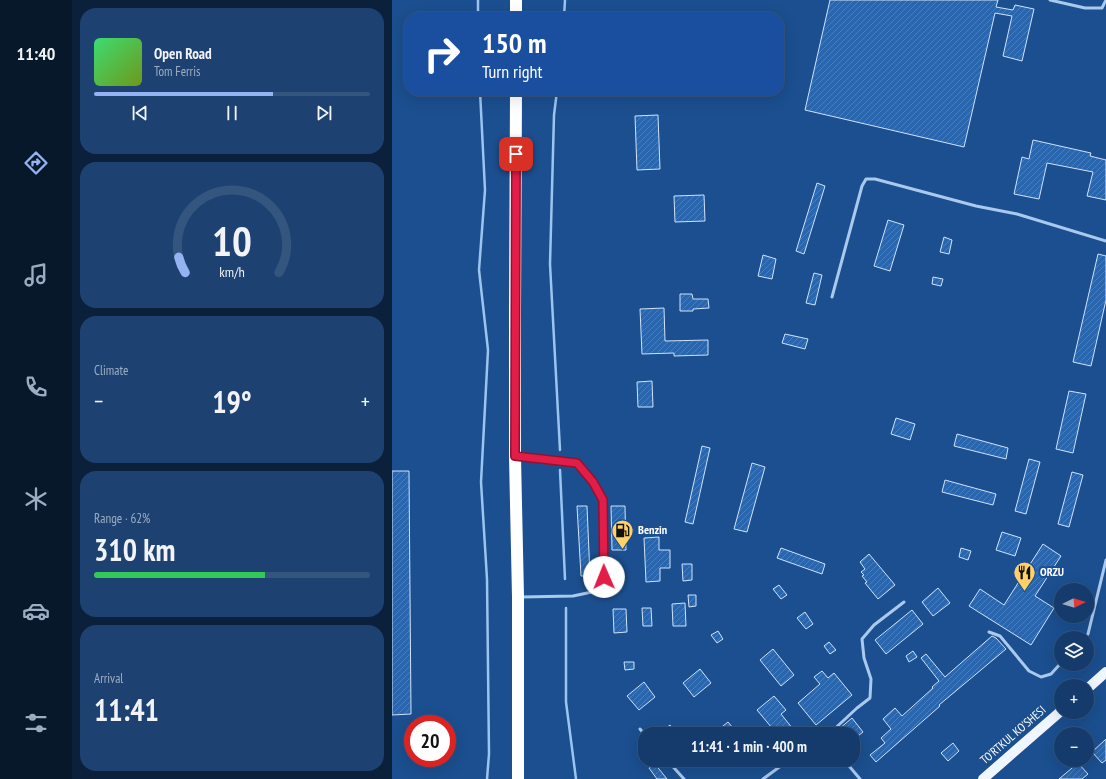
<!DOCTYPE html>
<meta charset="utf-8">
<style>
body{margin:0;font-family:"PT Sans Narrow",sans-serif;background:#1d4271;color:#f1f3f6;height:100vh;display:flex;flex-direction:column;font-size:15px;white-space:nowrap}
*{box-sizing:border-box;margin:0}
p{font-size:13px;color:#9dadc1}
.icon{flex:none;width:22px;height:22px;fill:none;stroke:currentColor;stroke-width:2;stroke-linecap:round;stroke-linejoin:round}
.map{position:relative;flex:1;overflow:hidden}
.sheet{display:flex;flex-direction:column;gap:8px;padding:8px;background:#0b203b;width:320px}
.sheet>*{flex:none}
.hud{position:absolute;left:12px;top:12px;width:380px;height:84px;border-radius:16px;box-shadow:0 4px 16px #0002,0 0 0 1px #33557e;background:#1a4fa0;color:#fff;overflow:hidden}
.needle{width:26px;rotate:85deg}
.buttons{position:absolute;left:662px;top:583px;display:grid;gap:8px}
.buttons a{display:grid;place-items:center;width:40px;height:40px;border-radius:50%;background:#143b6b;box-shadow:0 4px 16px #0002,0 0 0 1px #33557e;font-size:20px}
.speed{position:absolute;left:12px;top:715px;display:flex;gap:8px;font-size:20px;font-weight:700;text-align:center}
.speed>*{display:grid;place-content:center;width:52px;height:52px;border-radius:50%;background:#143b6b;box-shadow:0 4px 16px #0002,0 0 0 1px #33557e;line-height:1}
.speed .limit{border:6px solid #d22;background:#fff;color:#111}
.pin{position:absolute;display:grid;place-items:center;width:34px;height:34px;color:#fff;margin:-17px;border-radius:8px;box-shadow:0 2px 6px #0006}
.me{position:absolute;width:44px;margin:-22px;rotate:359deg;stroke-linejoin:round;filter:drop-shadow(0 0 3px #0008)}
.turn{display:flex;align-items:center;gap:14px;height:84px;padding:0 12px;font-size:18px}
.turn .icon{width:52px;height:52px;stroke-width:2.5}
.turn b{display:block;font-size:28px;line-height:34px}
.big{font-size:30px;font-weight:700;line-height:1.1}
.sheet .card{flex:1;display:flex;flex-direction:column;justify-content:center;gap:6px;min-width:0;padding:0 14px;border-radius:16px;background:#1d4271}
.sheet .dial{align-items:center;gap:0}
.dial svg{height:104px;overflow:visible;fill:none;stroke:#33557e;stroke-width:7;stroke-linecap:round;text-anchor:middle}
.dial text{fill:#f1f3f6;stroke:none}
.song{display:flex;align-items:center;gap:12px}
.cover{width:48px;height:48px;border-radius:6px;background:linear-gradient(135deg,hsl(140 70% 55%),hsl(80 70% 35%))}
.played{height:4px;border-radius:2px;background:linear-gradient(90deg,#95b2f1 65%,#33557e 65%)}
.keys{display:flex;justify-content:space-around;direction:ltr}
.heat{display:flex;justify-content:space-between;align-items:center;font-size:22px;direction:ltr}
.charge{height:6px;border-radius:3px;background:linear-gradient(90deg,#34c759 62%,#33557e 0)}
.trip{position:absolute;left:246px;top:727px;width:222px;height:40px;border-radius:16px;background:#143b6b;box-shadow:0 4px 16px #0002,0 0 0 1px #33557e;font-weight:700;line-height:40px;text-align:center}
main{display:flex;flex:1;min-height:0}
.tab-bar{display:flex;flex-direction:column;width:72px;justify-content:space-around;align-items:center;background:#08182b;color:#9dadc1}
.tab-bar .icon{width:28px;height:28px}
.tab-bar .current{color:#95b2f1}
.tab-bar b{font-size:18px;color:#f1f3f6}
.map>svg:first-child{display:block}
</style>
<main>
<nav class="tab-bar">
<b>11:40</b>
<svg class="icon current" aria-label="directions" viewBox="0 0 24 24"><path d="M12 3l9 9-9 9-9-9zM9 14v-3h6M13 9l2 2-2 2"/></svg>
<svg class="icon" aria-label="music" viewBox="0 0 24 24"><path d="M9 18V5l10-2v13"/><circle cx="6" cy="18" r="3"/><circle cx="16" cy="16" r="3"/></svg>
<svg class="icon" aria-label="phone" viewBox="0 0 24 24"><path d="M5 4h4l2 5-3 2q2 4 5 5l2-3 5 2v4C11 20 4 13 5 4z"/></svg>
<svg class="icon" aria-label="climate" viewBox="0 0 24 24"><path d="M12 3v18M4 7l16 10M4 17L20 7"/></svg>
<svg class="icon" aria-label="car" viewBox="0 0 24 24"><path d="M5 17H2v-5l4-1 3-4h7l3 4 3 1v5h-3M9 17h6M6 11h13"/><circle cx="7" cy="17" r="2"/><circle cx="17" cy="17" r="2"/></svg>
<svg class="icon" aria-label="filters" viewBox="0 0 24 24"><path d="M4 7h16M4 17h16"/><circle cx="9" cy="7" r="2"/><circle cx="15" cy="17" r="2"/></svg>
</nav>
<section class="sheet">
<div class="card">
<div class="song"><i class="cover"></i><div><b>Open Road</b><p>Tom Ferris</p></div></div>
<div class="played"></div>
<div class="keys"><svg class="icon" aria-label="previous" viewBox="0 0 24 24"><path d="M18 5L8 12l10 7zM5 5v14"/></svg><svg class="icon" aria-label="pause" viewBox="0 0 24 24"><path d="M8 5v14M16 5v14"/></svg><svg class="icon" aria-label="next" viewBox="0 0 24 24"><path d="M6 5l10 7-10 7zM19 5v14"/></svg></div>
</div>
<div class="card dial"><svg viewBox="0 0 100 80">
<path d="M14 69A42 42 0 1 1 86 69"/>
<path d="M14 69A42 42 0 0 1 9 57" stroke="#95b2f1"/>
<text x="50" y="56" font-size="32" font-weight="700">10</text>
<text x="50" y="72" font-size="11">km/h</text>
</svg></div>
<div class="card"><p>Climate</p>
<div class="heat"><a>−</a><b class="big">19°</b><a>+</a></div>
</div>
<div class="card"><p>Range · 62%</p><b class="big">310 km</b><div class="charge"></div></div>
<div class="card"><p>Arrival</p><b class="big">11:41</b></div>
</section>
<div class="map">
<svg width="714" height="779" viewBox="0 0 714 779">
<defs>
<pattern id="building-hatch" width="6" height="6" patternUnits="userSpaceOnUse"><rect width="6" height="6" fill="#2a66ad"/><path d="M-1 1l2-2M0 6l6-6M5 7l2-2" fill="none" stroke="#4a7db9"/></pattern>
</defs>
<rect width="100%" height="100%" fill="#1b4f8f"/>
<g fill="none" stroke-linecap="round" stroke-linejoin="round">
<g stroke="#9cc4f0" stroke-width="2.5">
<polyline points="86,0 86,17"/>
<polyline points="172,17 173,0"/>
<polyline points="88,91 93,190 87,270 96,350 89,482 95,579 97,754 95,779"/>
<polyline points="165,91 162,115 158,264 168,450"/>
<polyline points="168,470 173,579"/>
<polyline points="174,608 174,702 184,779"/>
</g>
</g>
<g fill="url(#building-hatch)" stroke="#cfe3fa">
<polygon points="438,0 606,0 604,7 621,10 623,5 642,9 630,61 611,56 620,16 603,13 572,147 413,110"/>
<polygon points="266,115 268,169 245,170 243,116"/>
<polygon points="641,140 699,153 698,156 714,160 714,200 695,196 701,172 655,163 647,199 622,194 630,157 637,159"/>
<polygon points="425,183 433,186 412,254 404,251"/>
<polygon points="312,195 313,221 283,222 282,196"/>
<polygon points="496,220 512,225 498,271 482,266"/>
<polygon points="552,237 560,240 557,254 548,252"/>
<polygon points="706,254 714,256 714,300 699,366 681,362"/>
<polygon points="371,255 384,259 380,279 366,276"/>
<polygon points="422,273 430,275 423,305 414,303"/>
<polygon points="541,277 551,279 549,286 540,284"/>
<polygon points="288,294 300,294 301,299 316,299 317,308 301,309 301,311 288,311"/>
<polygon points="272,308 273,341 316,340 316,355 282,356 282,353 250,354 248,309"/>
<polygon points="393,334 416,339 413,349 390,343"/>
<polygon points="260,381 261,407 246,407 245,382"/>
<polygon points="677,391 694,394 681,453 664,449"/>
<polygon points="504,418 523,424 518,440 499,434"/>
<polygon points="565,434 616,448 614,459 562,446"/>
<polygon points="310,446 318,448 301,524 293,522"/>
<polygon points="637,459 648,462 634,514 623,511"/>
<polygon points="360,463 373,467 355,532 342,529"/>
<polygon points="0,471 17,471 19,714 0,715"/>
<polygon points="680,472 691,475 677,527 666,524"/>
<polygon points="553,480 604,494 601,505 550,492"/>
<polygon points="185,506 195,506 198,576 189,576"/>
<polygon points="219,506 233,506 234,550 220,550"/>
<polygon points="610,532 629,538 623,556 604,550"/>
<polygon points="267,537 267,550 278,550 278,568 268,568 268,581 254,582 252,538"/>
<polygon points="651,544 669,556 643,596 662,608 639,645 577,606 588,589 612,605"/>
<polygon points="389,548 433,564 430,574 385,558"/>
<polygon points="569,548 579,551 576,560 567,557"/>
<polygon points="477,554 503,585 486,599 473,583 475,582 470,576 472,575 469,572 473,569 468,562"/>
<polygon points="290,564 300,564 300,580 291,581"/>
<polygon points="387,585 395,595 389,599 381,589"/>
<polygon points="546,588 558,603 541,616 530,602"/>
<polygon points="296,595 304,595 304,606 297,607"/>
<polygon points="293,603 294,626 281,626 280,604"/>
<polygon points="250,608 259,608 260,626 251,626"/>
<polygon points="221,609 234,609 235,632 222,633"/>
<polygon points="520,610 531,624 494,654 483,640"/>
<polygon points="413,612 421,624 414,629 405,618"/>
<polygon points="326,631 331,639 325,643 319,635"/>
<polygon points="600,636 604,638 614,649 547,705 548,706 484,762 478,755 493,743 489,738 499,729 491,719 503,708 510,716 541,688 540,687 547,681 529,658 534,654 553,677"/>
<polygon points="437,642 444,650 438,654 432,646"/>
<polygon points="381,649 402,675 389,686 368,660"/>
<polygon points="521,651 525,657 517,662 514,656"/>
<polygon points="232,662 242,662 242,669 233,670"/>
<polygon points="308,669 319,683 302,697 291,683"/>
<polygon points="430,671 436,678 442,673 460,695 424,725 406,703 428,684 422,677"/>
<polygon points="252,682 263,697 247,710 235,696"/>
<polygon points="382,696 394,710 389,714 405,734 374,734 380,728 365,710"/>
<polygon points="460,718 471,732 461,740 461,734 441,734"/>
<polygon points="336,722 346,734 321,734"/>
<polygon points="278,725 285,734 266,734"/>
<polygon points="714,739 714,760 710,763 700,752"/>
<polygon points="561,743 567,751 556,761 549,753"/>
<polygon points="686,763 696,774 690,779 667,779"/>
<polygon points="263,764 275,779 265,779 257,768"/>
</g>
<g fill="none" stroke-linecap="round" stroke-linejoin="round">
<g stroke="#a9c9ee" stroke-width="3">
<polyline points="658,0 693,8 710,8 714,0"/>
<polyline points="440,297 470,186 474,179 483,179 584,206 625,214 714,241"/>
<polyline points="125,457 185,463 201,482 211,500 212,577 200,592 181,596 130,597"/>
<polyline points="597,632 608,636 637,671 649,677 659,674 669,663"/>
<polyline points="692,638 696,634 714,560"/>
<polyline points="248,729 253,735"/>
<polyline points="437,734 465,708 478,698 479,679 472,658 470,639 482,625 512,602"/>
<polyline points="275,760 292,779"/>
<polyline points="452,760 468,779"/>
<polyline points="371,779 397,760"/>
</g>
<g stroke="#f0f6ff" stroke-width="10">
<polyline points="695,689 714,672"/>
<polyline points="591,779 669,711"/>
</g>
<g stroke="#fff" stroke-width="12">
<polyline points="124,17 124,0"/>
<polyline points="124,91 123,312 123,457 126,597 126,779"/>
</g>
</g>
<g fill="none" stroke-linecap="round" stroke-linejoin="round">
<defs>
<polyline id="route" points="124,154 123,456 185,463 201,482 211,500 212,577"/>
</defs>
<use href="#route" stroke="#92132f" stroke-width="10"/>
<use href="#route" stroke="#e11d48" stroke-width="7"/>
</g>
<defs>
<symbol id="fuel-pin" viewBox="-11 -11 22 30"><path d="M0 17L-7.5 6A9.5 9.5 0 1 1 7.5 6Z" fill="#ffd166" stroke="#1b4f8f"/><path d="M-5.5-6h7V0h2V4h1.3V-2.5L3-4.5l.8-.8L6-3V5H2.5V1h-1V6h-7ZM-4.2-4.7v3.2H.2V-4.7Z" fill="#111"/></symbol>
<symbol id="restaurant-pin" viewBox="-11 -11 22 30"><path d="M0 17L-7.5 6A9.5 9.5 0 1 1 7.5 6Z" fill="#ffd166" stroke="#1b4f8f"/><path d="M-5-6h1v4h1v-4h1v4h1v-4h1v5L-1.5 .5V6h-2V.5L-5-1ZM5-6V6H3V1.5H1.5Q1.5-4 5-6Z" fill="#111"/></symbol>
</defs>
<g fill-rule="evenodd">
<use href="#fuel-pin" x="218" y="518" width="25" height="34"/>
<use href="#restaurant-pin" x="620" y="560" width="25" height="34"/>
</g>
<g text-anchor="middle" stroke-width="4" stroke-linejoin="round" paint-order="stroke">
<g font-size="12" font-weight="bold" fill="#fff" stroke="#1b4f8f" text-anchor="start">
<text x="246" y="534">Benzin</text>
<text x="648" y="576">ORZU</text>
</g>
<g font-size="12" fill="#fff" stroke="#1b4f8f">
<text transform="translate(621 735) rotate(-41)" y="4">TO'RTKUL KO'SHESI</text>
</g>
</g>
</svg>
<div class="buttons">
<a><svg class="needle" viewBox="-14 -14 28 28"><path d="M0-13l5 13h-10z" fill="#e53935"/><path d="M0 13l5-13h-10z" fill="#9dadc1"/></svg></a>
<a><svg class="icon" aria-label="layers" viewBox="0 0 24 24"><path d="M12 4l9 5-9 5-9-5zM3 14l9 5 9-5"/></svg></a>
<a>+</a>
<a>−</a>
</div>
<div class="speed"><div class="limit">20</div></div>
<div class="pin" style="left:124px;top:154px;background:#d93025"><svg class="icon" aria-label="arrive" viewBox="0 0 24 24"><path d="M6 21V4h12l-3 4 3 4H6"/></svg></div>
<svg class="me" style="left:212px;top:577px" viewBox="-20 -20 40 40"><circle r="19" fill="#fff"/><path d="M0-13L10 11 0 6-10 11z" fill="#e11d48"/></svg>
<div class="trip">11:41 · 1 min · 400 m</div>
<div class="hud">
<div class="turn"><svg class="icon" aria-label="right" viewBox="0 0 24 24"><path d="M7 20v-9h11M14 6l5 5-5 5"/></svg><div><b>150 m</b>Turn right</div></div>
</div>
</div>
</main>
